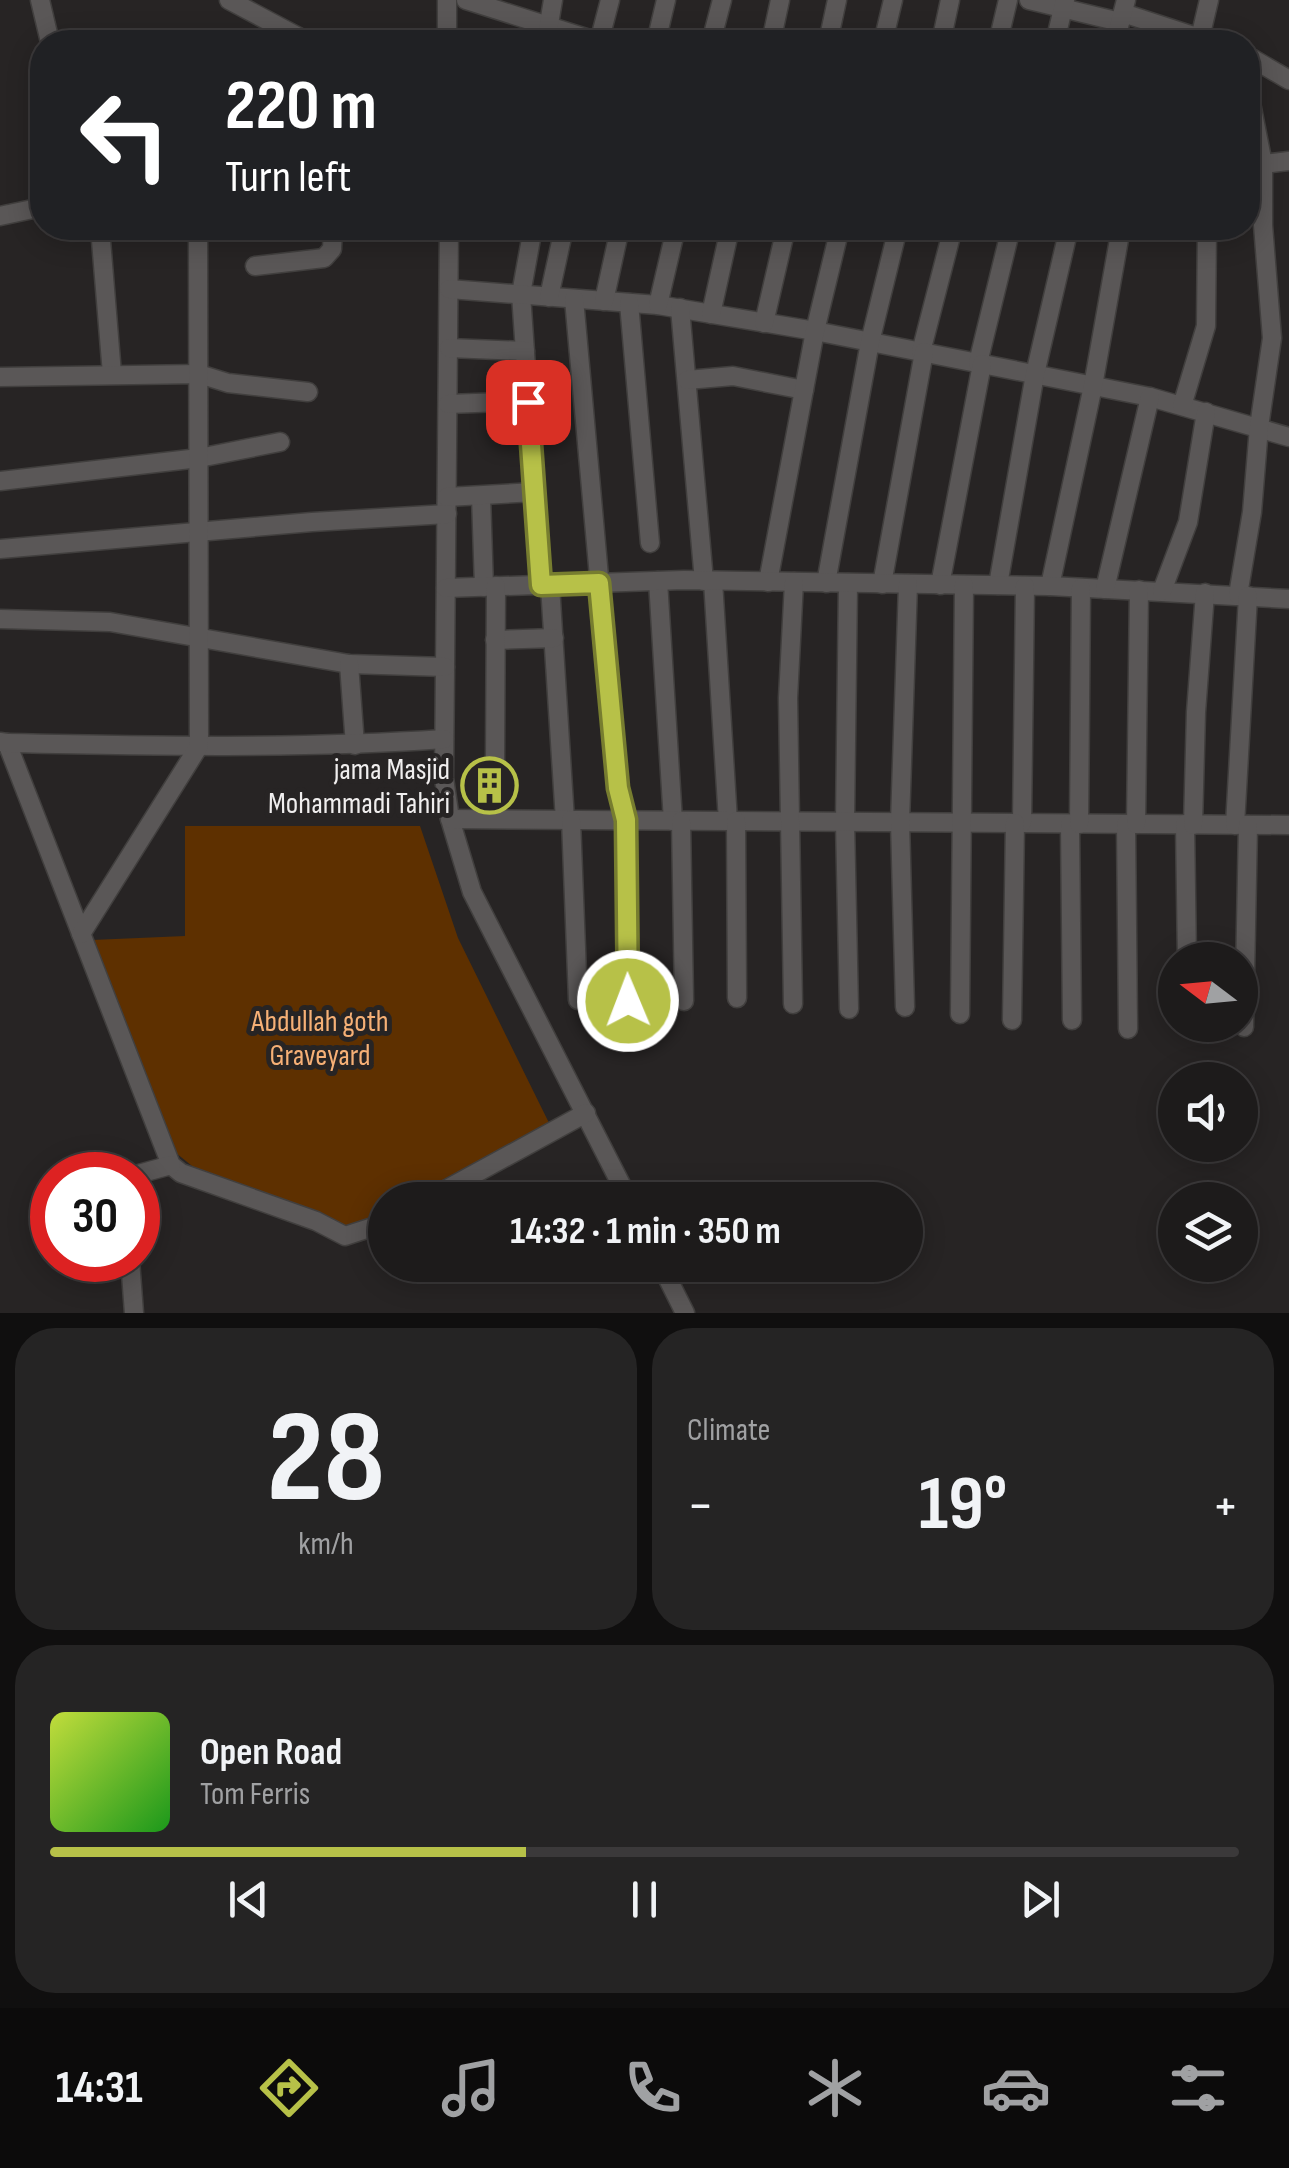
<!DOCTYPE html>
<meta charset="utf-8">
<style>
body{margin:0;font-family:"Sofia Sans Condensed",sans-serif;background:#252424;color:#f1f3f6;height:100vh;display:flex;flex-direction:column;font-size:38px;white-space:nowrap}
*{box-sizing:border-box;margin:0}
p{font-size:32px;color:#a0a1a3}
.icon{flex:none;width:55px;height:55px;fill:none;stroke:currentColor;stroke-width:2;stroke-linecap:round;stroke-linejoin:round}
.map{position:relative;height:1313px;overflow:hidden}
.sheet{display:flex;flex-direction:column;gap:15px;padding:15px;background:#100f0f;flex:1}
.sheet>*{flex:none}
.top-card{position:absolute;left:30px;top:30px;width:1230px;height:210px;border-radius:40px;box-shadow:0 5px 25px #0003,0 0 0 2px #3b393a;background:#202124;color:#fff;overflow:hidden}
.needle{width:65px;rotate:286deg}
.tools{position:absolute;left:1158px;top:942px;display:grid;gap:20px}
.tools a{display:grid;place-items:center;width:100px;height:100px;border-radius:50%;background:#1d1b1b;box-shadow:0 5px 25px #0003,0 0 0 2px #3b393a;font-size:50px}
.speed{position:absolute;left:30px;top:1152px;display:flex;gap:20px;font-size:50px;font-weight:700;text-align:center}
.speed>*{display:grid;place-content:center;width:130px;height:130px;border-radius:50%;background:#1d1b1b;box-shadow:0 5px 25px #0003,0 0 0 2px #3b393a;line-height:1}
.speed .limit{border:15px solid #d22;background:#fff;color:#111}
.pin{position:absolute;display:grid;place-items:center;width:85px;height:85px;color:#fff;margin:-42px;border-radius:20px;box-shadow:0 5px 15px #0006}
.me{position:absolute;width:110px;margin:-55px;rotate:359deg;stroke-linejoin:round;filter:drop-shadow(0 0 8px #0008)}
.turn{display:flex;align-items:center;gap:35px;height:210px;padding:0 30px;font-size:45px}
.turn .icon{width:130px;height:130px;stroke-width:2.5}
.turn b{display:block;font-size:70px;line-height:85px}
.big{font-size:75px;font-weight:700;line-height:1.1}
.sheet .widget{flex:1;display:flex;flex-direction:column;justify-content:center;gap:15px;min-width:0;padding:0 35px;border-radius:40px;background:#252424}
.sheet .dial{align-items:center;gap:0}
.dial b{font-size:130px;line-height:1}
.song{display:flex;align-items:center;gap:30px}
.cover{width:120px;height:120px;border-radius:15px;background:linear-gradient(135deg,hsl(70 70% 55%),hsl(120 70% 35%))}
.played{height:10px;border-radius:5px;background:linear-gradient(90deg,#b7c148 40%,#3b393a 40%)}
.keys{display:flex;justify-content:space-around;direction:ltr}
.heat{display:flex;justify-content:space-between;align-items:center;font-size:55px;direction:ltr}
.sheet .tiles{flex:1;display:grid;gap:15px;grid-template-columns:1fr 1fr}
.widget:last-child{grid-column:span 2}
.trip{position:absolute;left:368px;top:1182px;width:555px;height:100px;border-radius:50px;background:#1d1b1b;box-shadow:0 5px 25px #0003,0 0 0 2px #3b393a;font-weight:700;line-height:100px;text-align:center}
.dock{display:flex;height:160px;justify-content:space-around;align-items:center;background:#0c0b0b;color:#a0a1a3}
.dock .icon{width:70px;height:70px}
.dock .on{color:#b7c148}
.dock b{font-size:45px;color:#f1f3f6}
.map>svg:first-child{display:block}
</style>
<div class="map">
<svg width="1289" height="1313" viewBox="0 0 1289 1313">
<rect width="100%" height="100%" fill="#272424"/>
<polygon fill="#5e3000" points="185,826 420,826 458,938 550,1125 404,1200 385,1200 385,1210 349,1229 202,1174 176,1153 92,940 185,936"/>
<g fill="none" stroke-linecap="round" stroke-linejoin="round">
<defs>
<g id="minor">
<polyline points="40,0 50,42"/>
<polyline points="229,0 308,42"/>
<polyline points="447,0 447,42"/>
<polyline points="466,0 599,42"/>
<polyline points="1029,0 1120,22"/>
<polyline points="1123,13 1212,42"/>
<polyline points="1200,38 1209,0"/>
<polyline points="546,42 553,0"/>
<polyline points="599,42 610,0"/>
<polyline points="656,42 666,0"/>
<polyline points="711,42 722,0"/>
<polyline points="771,42 780,0"/>
<polyline points="828,42 837,0"/>
<polyline points="883,42 893,0"/>
<polyline points="941,42 950,0"/>
<polyline points="998,42 1008,0"/>
<polyline points="1055,42 1065,0"/>
<polyline points="1115,42 1126,0"/>
<polyline points="1248,56 1289,80"/>
<polyline points="1263,164 1289,161"/>
<polyline points="0,216 42,207"/>
<polyline points="100,228 112,374"/>
<polyline points="449,228 444,778 450,819 472,892 629,1200"/>
<polyline points="533,228 521,294 541,585"/>
<polyline points="255,266 324,258 332,249 333,228"/>
<polyline points="449,289 658,305 815,331 1150,397 1289,437"/>
<polyline points="549,297 564,228"/>
<polyline points="574,299 618,788 627,820 628,1001"/>
<polyline points="604,301 620,228"/>
<polyline points="629,303 650,543"/>
<polyline points="658,305 676,228"/>
<polyline points="680,308 704,581"/>
<polyline points="711,314 730,228"/>
<polyline points="764,323 786,228"/>
<polyline points="449,348 525,351"/>
<polyline points="921,352 953,228"/>
<polyline points="978,363 1011,228"/>
<polyline points="0,377 199,374 228,383 308,392"/>
<polyline points="687,380 733,376 804,390"/>
<polyline points="448,404 529,401"/>
<polyline points="1182,406 1206,326 1207,228"/>
<polyline points="0,481 199,458 280,442"/>
<polyline points="481,496 484,587"/>
<polyline points="447,497 535,492"/>
<polyline points="0,549 312,522 447,514"/>
<polyline points="658,581 673,821"/>
<polyline points="713,581 728,821"/>
<polyline points="768,582 815,331 840,228"/>
<polyline points="826,583 870,342 898,228"/>
<polyline points="848,583 845,822 849,1009"/>
<polyline points="882,584 924,352"/>
<polyline points="550,585 565,820"/>
<polyline points="940,585 982,364"/>
<polyline points="998,585 1035,374 1069,228"/>
<polyline points="1050,586 1093,386 1121,228"/>
<polyline points="446,588 684,580 1050,586 1289,599"/>
<polyline points="1105,589 1150,397"/>
<polyline points="1162,591 1188,522 1206,412"/>
<polyline points="1238,595 1252,512 1259,427 1272,338 1263,225 1263,164 1248,88"/>
<polyline points="0,619 110,622 349,664 445,667"/>
<polyline points="495,640 554,638"/>
<polyline points="349,664 355,745"/>
<polyline points="0,742 7,743 171,1165 181,1173 316,1221 345,1236 385,1223"/>
<path d="M7 743C153 746 299 749 444 739"/>
<polyline points="495,761 496,586"/>
<polyline points="450,819 1289,825"/>
<polyline points="571,820 578,1000"/>
<polyline points="681,821 684,1001"/>
<polyline points="736,821 737,998"/>
<polyline points="1022,823 1025,586"/>
<polyline points="1070,824 1072,1020"/>
<polyline points="1079,824 1081,588"/>
<polyline points="1126,824 1128,1029"/>
<polyline points="1136,824 1139,590"/>
<polyline points="1185,824 1187,960"/>
<polyline points="1193,825 1196,712 1205,593"/>
<polyline points="1235,825 1248,596"/>
<polyline points="81,934 199,746 198,228"/>
<polyline points="793,1004 788,698 794,582"/>
<polyline points="905,1007 900,822 908,584"/>
<polyline points="960,1014 964,585"/>
<polyline points="1012,1020 1015,823"/>
<polyline points="1188,1025 1188,1027"/>
<polyline points="1244,1027 1248,825"/>
<polyline points="135,1175 171,1165"/>
<polyline points="427,1200 586,1113"/>
<polyline points="130,1260 134,1313"/>
<polyline points="661,1265 685,1313"/>
</g>
</defs>
<use href="#minor" stroke="#413f3e" stroke-width="21"/>
<use href="#minor" stroke="#5a5757" stroke-width="18"/>
</g>
<g fill="none" stroke-linecap="round" stroke-linejoin="round">
<defs>
<polyline id="route" points="528,402 541,585 599,583 618,788 626,820 628,1001"/>
</defs>
<use href="#route" stroke="#777d2f" stroke-width="25"/>
<use href="#route" stroke="#b7c148" stroke-width="18"/>
</g>
<defs>
<symbol id="building-ring" viewBox="-11 -11 22 22"><circle r="9.5" fill="#272424" stroke="#b7c148" stroke-width="1.5"/><path d="M-4-6H4V6H1V3H-1V6H-4ZM-2.5-4.3h1.7v1.8h-1.7ZM.8-4.3h1.7v1.8H.8ZM-2.5-1h1.7V.8h-1.7ZM.8-1h1.7V.8H.8Z" fill="#b7c148"/></symbol>
</defs>
<g fill-rule="evenodd">
<use href="#building-ring" x="458" y="754" width="63" height="63"/>
</g>
<g text-anchor="middle" stroke-width="10" stroke-linejoin="round" paint-order="stroke">
<g font-size="30" fill="#f0eeee" stroke="#272424" text-anchor="end">
<text x="450" y="779">jama Masjid<tspan x="450" dy="34">Mohammadi Tahiri</tspan></text>
</g>
<g font-size="30" fill="#f6b076" stroke="#272424">
<text x="320" y="1031">Abdullah goth<tspan x="320" dy="34">Graveyard</tspan></text>
</g>
</g>
</svg>
<div class="tools">
<a><svg class="needle" viewBox="-14 -14 28 28"><path d="M0-13l5 13h-10z" fill="#e53935"/><path d="M0 13l5-13h-10z" fill="#a0a1a3"/></svg></a>
<a><svg class="icon" aria-label="sound" viewBox="0 0 24 24"><path d="M4 9h4l5-4v14l-5-4H4zM17 9q2 3 0 6"/></svg></a>
<a><svg class="icon" aria-label="layers" viewBox="0 0 24 24"><path d="M12 4l9 5-9 5-9-5zM3 14l9 5 9-5"/></svg></a>
</div>
<div class="speed"><div class="limit">30</div></div>
<div class="pin" style="left:528px;top:402px;background:#d93025"><svg class="icon" aria-label="arrive" viewBox="0 0 24 24"><path d="M6 21V4h12l-3 4 3 4H6"/></svg></div>
<svg class="me" style="left:628px;top:1001px" viewBox="-20 -20 40 40"><circle r="17" fill="#b7c148" stroke="#fff" stroke-width="3"/><path d="M0-11L8 9 0 5-8 9z" fill="#fff"/></svg>
<div class="trip">14:32 · 1 min · 350 m</div>
<div class="top-card">
<div class="turn"><svg class="icon" aria-label="left" viewBox="0 0 24 24"><path d="M17 20v-9H6M10 6l-5 5 5 5"/></svg><div><b>220 m</b>Turn left</div></div>
</div>
</div>
<section class="sheet">
<div class="tiles">
<div class="widget dial"><b>28</b><p>km/h</p></div>
<div class="widget"><p>Climate</p>
<div class="heat"><a>−</a><b class="big">19°</b><a>+</a></div>
</div>
<div class="widget">
<div class="song"><i class="cover"></i><div><b>Open Road</b><p>Tom Ferris</p></div></div>
<div class="played"></div>
<div class="keys"><svg class="icon" aria-label="previous" viewBox="0 0 24 24"><path d="M18 5L8 12l10 7zM5 5v14"/></svg><svg class="icon" aria-label="pause" viewBox="0 0 24 24"><path d="M8 5v14M16 5v14"/></svg><svg class="icon" aria-label="next" viewBox="0 0 24 24"><path d="M6 5l10 7-10 7zM19 5v14"/></svg></div>
</div>
</div>
</section>
<nav class="dock">
<b>14:31</b>
<svg class="icon on" aria-label="directions" viewBox="0 0 24 24"><path d="M12 3l9 9-9 9-9-9zM9 14v-3h6M13 9l2 2-2 2"/></svg>
<svg class="icon" aria-label="music" viewBox="0 0 24 24"><path d="M9 18V5l10-2v13"/><circle cx="6" cy="18" r="3"/><circle cx="16" cy="16" r="3"/></svg>
<svg class="icon" aria-label="phone" viewBox="0 0 24 24"><path d="M5 4h4l2 5-3 2q2 4 5 5l2-3 5 2v4C11 20 4 13 5 4z"/></svg>
<svg class="icon" aria-label="climate" viewBox="0 0 24 24"><path d="M12 3v18M4 7l16 10M4 17L20 7"/></svg>
<svg class="icon" aria-label="car" viewBox="0 0 24 24"><path d="M5 17H2v-5l4-1 3-4h7l3 4 3 1v5h-3M9 17h6M6 11h13"/><circle cx="7" cy="17" r="2"/><circle cx="17" cy="17" r="2"/></svg>
<svg class="icon" aria-label="filters" viewBox="0 0 24 24"><path d="M4 7h16M4 17h16"/><circle cx="9" cy="7" r="2"/><circle cx="15" cy="17" r="2"/></svg>
</nav>
